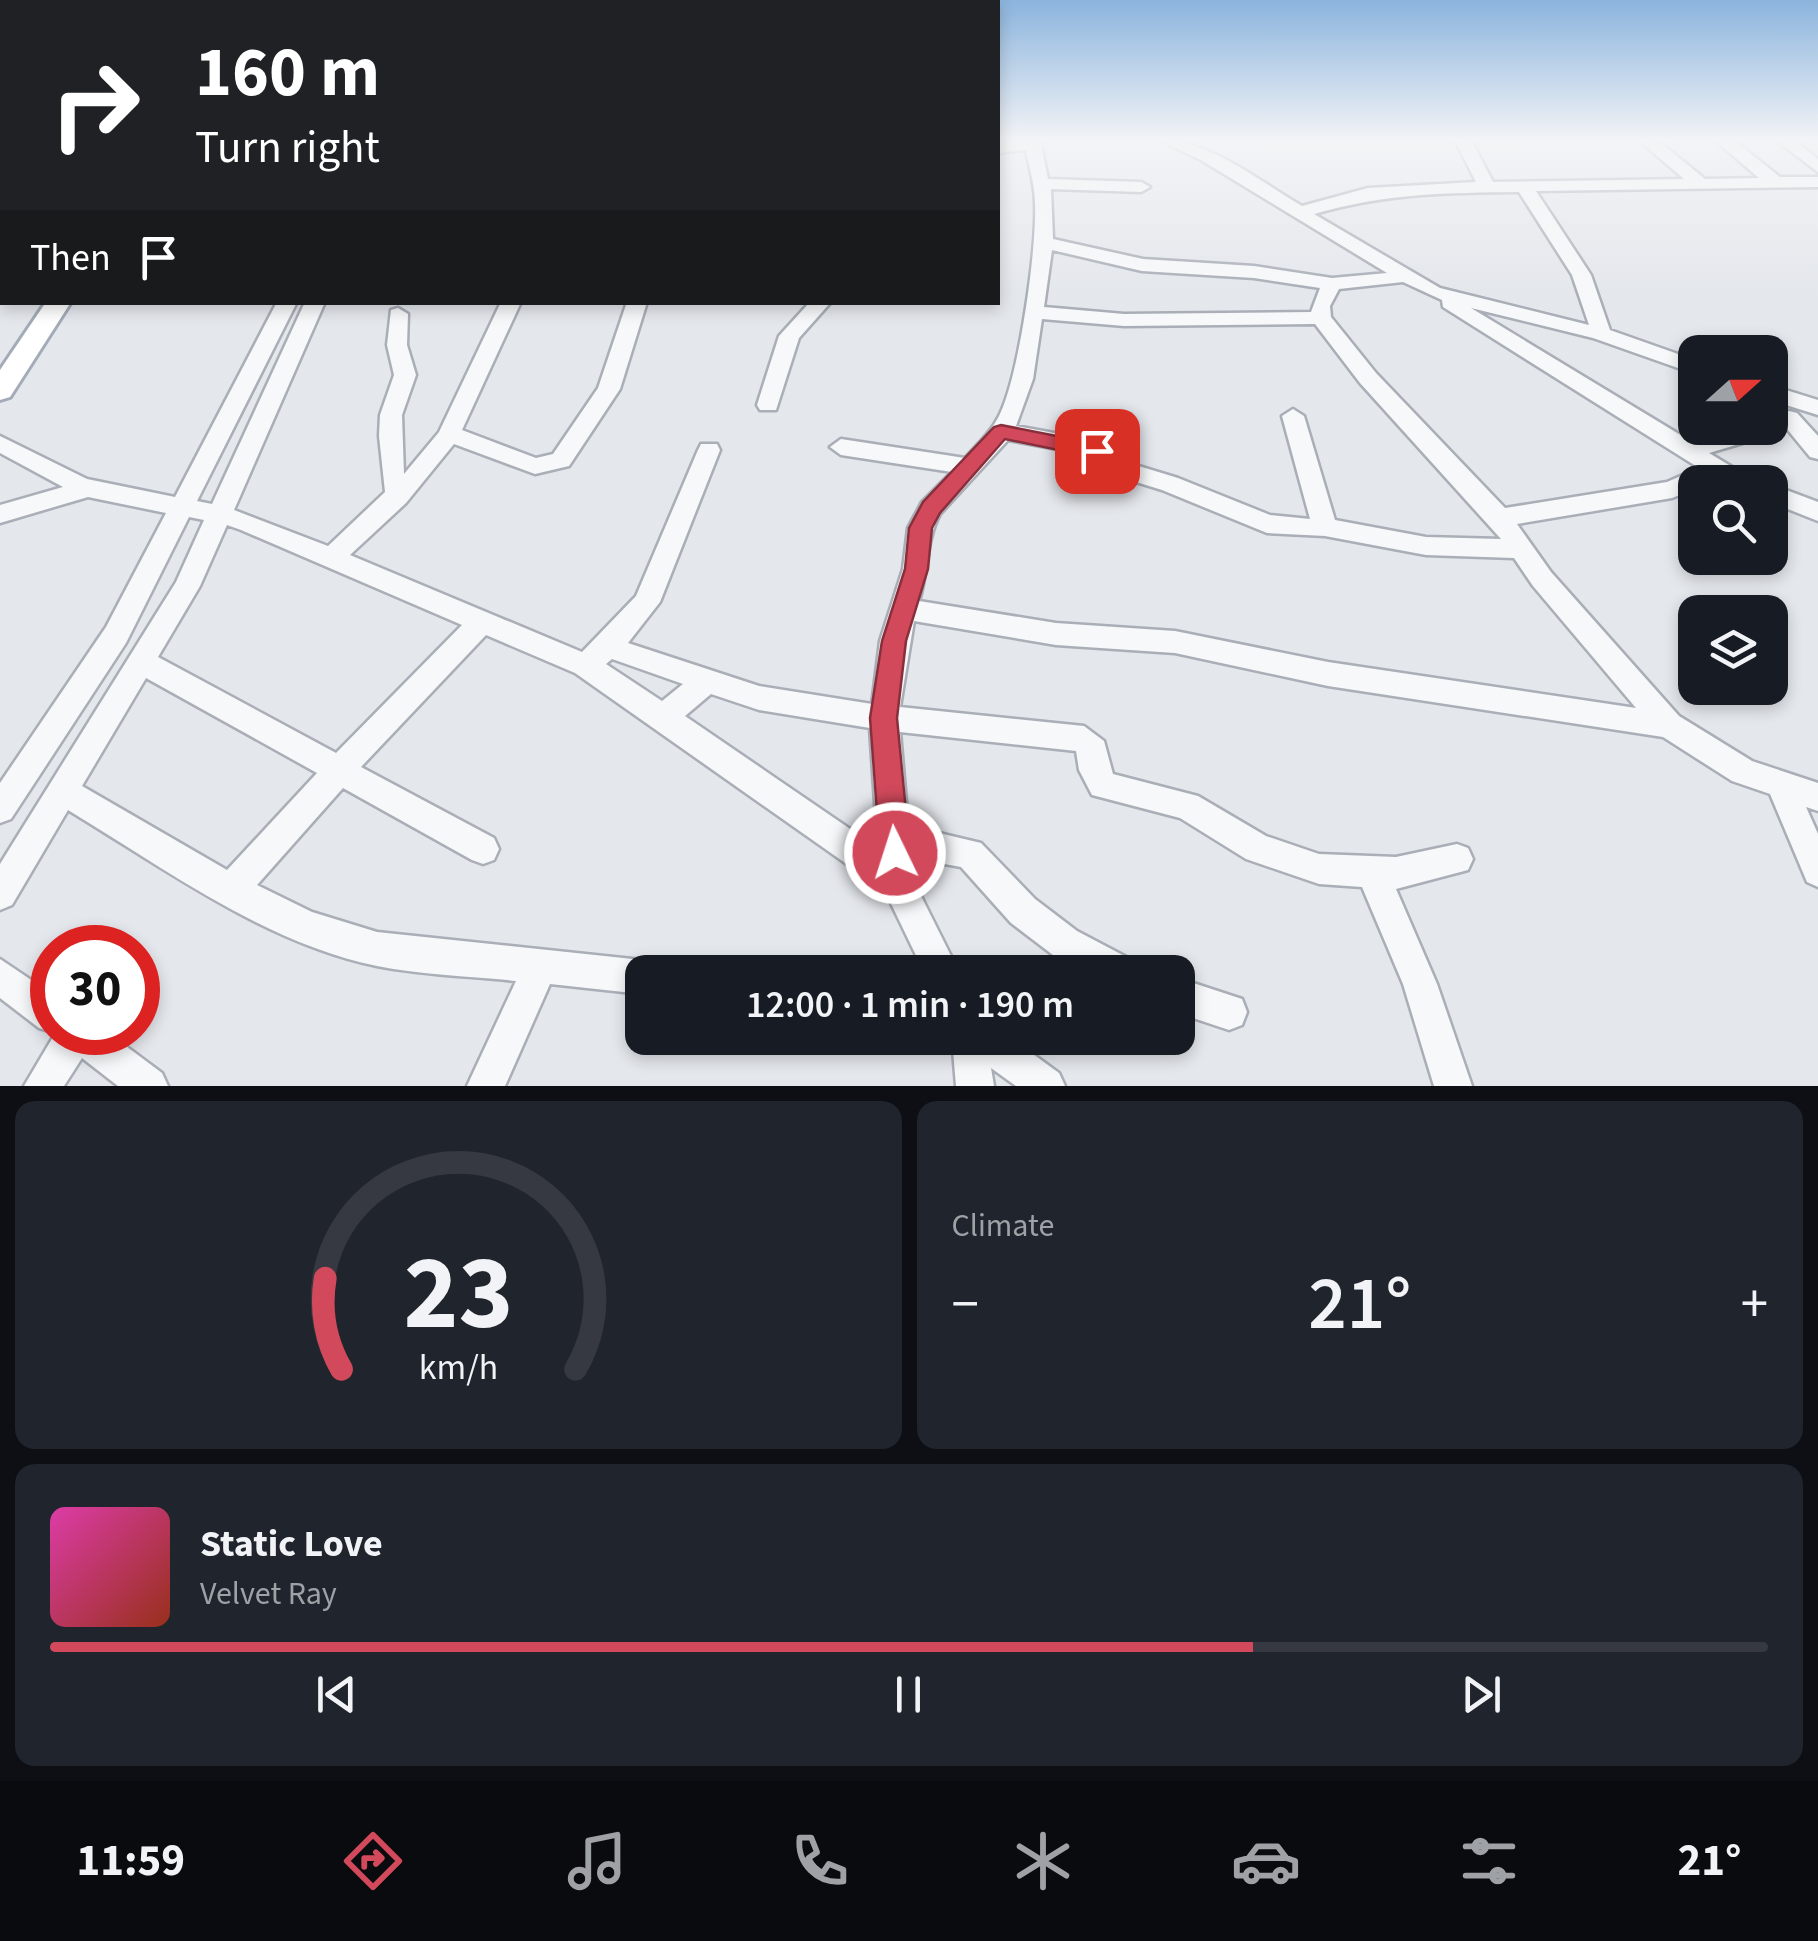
<!DOCTYPE html>
<meta charset="utf-8">
<style>
body{margin:0;font-family:"Source Sans 3",sans-serif;background:#20242c;color:#f1f3f6;height:100vh;display:flex;flex-direction:column;font-size:38px;white-space:nowrap}
*{box-sizing:border-box;margin:0}
p{font-size:32px;color:#9ea1a6}
.icon{flex:none;width:55px;height:55px;fill:none;stroke:currentColor;stroke-width:2;stroke-linecap:round;stroke-linejoin:round}
.map{position:relative;height:1086px;overflow:hidden}
.panel{display:flex;flex-direction:column;gap:15px;padding:15px;background:#0d0f14;flex:1}
.panel>*{flex:none}
.top-card{position:absolute;left:0px;top:0px;width:1000px;height:305px;box-shadow:0 5px 15px #0003;background:#202124;color:#fff;overflow:hidden}
.needle{width:65px;rotate:69deg}
.controls{position:absolute;left:1678px;top:335px;display:grid;gap:20px}
.controls a{display:grid;place-items:center;width:110px;height:110px;border-radius:20px;background:#171b24;box-shadow:0 5px 15px #0003;font-size:50px}
.speed{position:absolute;left:30px;top:925px;display:flex;gap:20px;font-size:50px;font-weight:700;text-align:center}
.speed>*{display:grid;place-content:center;width:130px;height:130px;border-radius:50%;background:#171b24;box-shadow:0 5px 15px #0003;line-height:1}
.speed .limit{border:15px solid #d22;background:#fff;color:#111}
.pin{position:absolute;display:grid;place-items:center;width:85px;height:85px;color:#fff;margin:-42px;border-radius:20px;box-shadow:0 5px 15px #0006}
.me{position:absolute;width:110px;margin:-55px;rotate:356deg;stroke-linejoin:round;filter:drop-shadow(0 0 8px #0008)}
.turn{display:flex;align-items:center;gap:35px;height:210px;padding:0 30px;font-size:45px}
.turn .icon{width:130px;height:130px;stroke-width:2.5}
.turn b{display:block;font-size:70px;line-height:85px}
.then{display:flex;align-items:center;height:95px;padding:0 30px;background:#0003;gap:20px;font-size:38px}
.big{font-size:75px;font-weight:600;line-height:1.1}
.panel .widget{flex:1;display:flex;flex-direction:column;justify-content:center;gap:15px;min-width:0;padding:0 35px;border-radius:20px;background:#20242c}
.panel .dial{align-items:center;gap:0}
.dial svg{height:260px;overflow:visible;fill:none;stroke:#363941;stroke-width:7;stroke-linecap:round;text-anchor:middle}
.dial text{fill:#f1f3f6;stroke:none}
.song{display:flex;align-items:center;gap:30px}
.cover{width:120px;height:120px;border-radius:15px;background:linear-gradient(135deg,hsl(320 70% 55%),hsl(10 70% 35%))}
.played{height:10px;border-radius:5px;background:linear-gradient(90deg,#d1495b 70%,#363941 70%)}
.keys{display:flex;justify-content:space-around;direction:ltr}
.heat{display:flex;justify-content:space-between;align-items:center;font-size:55px;direction:ltr}
.panel .tiles{flex:1;display:grid;gap:15px;grid-template-columns:1fr 1fr}
.widget:last-child{grid-column:span 2}
.trip{position:absolute;left:625px;top:955px;width:570px;height:100px;border-radius:20px;background:#171b24;box-shadow:0 5px 15px #0003;font-weight:600;line-height:100px;text-align:center}
.tab-bar{display:flex;height:160px;justify-content:space-around;align-items:center;background:#090b0e;color:#9ea1a6}
.tab-bar .icon{width:70px;height:70px}
.tab-bar .current{color:#d1495b}
.tab-bar b{font-size:45px;color:#f1f3f6}
.map>svg:first-child{display:block}
</style>
<div class="map">
<svg width="1818" height="1086" viewBox="0 0 1818 1086">
<rect width="100%" height="100%" fill="#e4e7ec"/>
<g fill="none" stroke-linecap="round" stroke-linejoin="round">
<defs>
<g id="minor">
<path d="M1040 140 1048 179 1141 182 1150 187 1141 192 1051 189 1053 239 1143 259 1254 266 1332 278 1387 273 1201 160 1159 140C1210 140 1259 181 1302 206L1368 188 1476 182 1455 140H1471L1493 182 1684 179 1639 140H1657L1705 179 1759 178 1715 140H1733L1780 177H1818V187L1536 191 1591 275 1610 330 1695 360V374L1593 338 1471 308 1692 442 1743 428H1770V421L1779 428 1776 433 1709 453 1747 476 1751 482 1717 479 1695 482V489L1672 498 1517 524 1551 572 1679 716 1752 761 1818 783V811L1806 807 1818 834V887L1807 882 1770 794 1732 781 1663 737 1328 686 1175 653 1056 645 914 621 900 707 1084 726 1104 741 1113 774 1198 796 1266 836 1319 854 1396 857 1457 844 1468 848 1473 859 1468 870 1396 889 1437 984 1472 1086H1434L1403 984 1362 887 1319 884 1246 859 1180 818 1092 795 1079 770 1076 751 900 732 909 836 939 833 981 843 1035 899 1077 931 1132 960 1137 972H1086L1053 955 1011 923 961 867 939 863 911 866 912 878 959 972H924L885 891 575 673 486 635 361 767 494 838 499 849 494 860 483 864 472 860 343 788 257 885 312 912 377 932 642 960 654 965 657 972H642V994L550 984 505 1086H467L516 981C470 976 422 975 377 966 265 943 164 868 68 810L12 905 0 910V864L176 582 204 520 189 517 126 643 11 819 0 823V783L106 627 166 513 88 497 0 523V505L63 487 0 453V436L87 479 175 497 277 302H297L197 501 212 504 305 302H325L234 510 328 546 385 492 379 436 380 415 394 375 387 345 391 310 398 308 408 314 407 345 416 375 402 415 404 474 439 432 501 302H521L462 430 536 458 553 454 598 388 627 302H647L620 389 569 466 535 474 454 444 406 503 350 555 582 652 636 596 698 450 701 444H717L720 450 660 602 628 643 759 686 872 704 880 641 903 569 908 528 922 502 952 472 841 455 830 447 841 439 965 458C978 444 991 432 999 416 1019 377 1037 249 1035 203 1035 185 1029 167 1026 150L998 153V143ZM1519 192 1572 275 1589 325 1440 288 1314 214C1388 193 1444 193 1519 192ZM1052 250 1142 271 1254 278 1320 288 1311 312 1124 314 1044 307ZM1403 282 1442 300 1443 307 1699 468 1667 482 1505 508 1376 373 1331 317 1330 306 1339 289ZM1042 319 1124 326 1315 324 1360 383 1501 539 1426 537 1335 520 1304 416 1293 409 1282 416 1310 519 1270 515 1178 478 1109 457 1103 442 1016 426 1033 379ZM1008 440 1085 454 1091 468 1162 490 1267 533 1325 536 1426 555 1514 558 1533 586 1636 708 1328 662 1175 631 1056 623 919 601C928 573 926 539 940 514ZM227 525 241 530 462 625 336 753 158 657 200 586ZM612 659 683 684 662 701 606 664ZM146 678 317 773 227 870 82 786ZM711 694 759 710 870 728 878 848 685 716Z"/>
<polygon points="1776,140 1794,140 1818,159 1818,172"/>
<polygon points="810,302 831,302 799,338 776,410 760,410 757,405 779,336"/>
<polygon points="1770,385 1818,400 1818,415 1770,400"/>
<polygon points="1789,411 1797,413 1818,436 1818,459 1810,457 1778,418"/>
<polygon points="1770,484 1818,502 1818,521 1770,502"/>
<polygon points="0,959 52,994 53,1032 39,1028 0,998"/>
<polygon points="1178,978 1242,999 1247,1012 1242,1025 1229,1030 1178,1013"/>
<polygon points="56,1032 107,1032 162,1073 168,1086 118,1086 82,1058 64,1086 24,1086"/>
<polygon points="952,1038 1011,1038 1059,1073 1065,1086 1016,1086 991,1068 994,1086 956,1086"/>
</g>
<polygon id="major" points="46,302 71,302 10,397 0,400 0,370"/>
</defs>
<use href="#minor" stroke="#a9aeb7" stroke-width="5"/>
<use href="#major" stroke="#a3abb8" stroke-width="6"/>
<use href="#minor" fill="#f7f8fa" fill-rule="evenodd"/>
<use href="#major" fill="#fff" fill-rule="evenodd"/>
</g>
<linearGradient id="sky" x2="0" y2="1"><stop stop-color="#8bb4dd"/><stop offset="0.48" stop-color="#f3f4f6"/><stop offset="1" stop-color="#f3f4f6" stop-opacity="0"/></linearGradient>
<rect width="1818" height="292" fill="url(#sky)"/>
<polygon fill="#d1495b" stroke="#882f3b" stroke-width="2.5" points="1001,425 1097,444 1108,451 1097,458 1005,439 940,513 932,528 928,569 906,641 897,718 910,853 905,863 895,867 885,863 880,853 870,718 882,641 905,569 909,528 923,502 994,427"/>
</svg>
<div class="controls">
<a><svg class="needle" viewBox="-14 -14 28 28"><path d="M0-13l5 13h-10z" fill="#e53935"/><path d="M0 13l5-13h-10z" fill="#9ea1a6"/></svg></a>
<a><svg class="icon" aria-label="search" viewBox="0 0 24 24"><circle cx="10" cy="10" r="6"/><path d="M15 15l6 6"/></svg></a>
<a><svg class="icon" aria-label="layers" viewBox="0 0 24 24"><path d="M12 4l9 5-9 5-9-5zM3 14l9 5 9-5"/></svg></a>
</div>
<div class="speed"><div class="limit">30</div></div>
<div class="pin" style="left:1097px;top:451px;background:#d93025"><svg class="icon" aria-label="arrive" viewBox="0 0 24 24"><path d="M6 21V4h12l-3 4 3 4H6"/></svg></div>
<svg class="me" style="left:895px;top:853px" viewBox="-20 -20 40 40"><circle r="17" fill="#d1495b" stroke="#fff" stroke-width="3"/><path d="M0-11L8 9 0 5-8 9z" fill="#fff"/></svg>
<div class="trip">12:00 · 1 min · 190 m</div>
<div class="top-card">
<div class="turn"><svg class="icon" aria-label="right" viewBox="0 0 24 24"><path d="M7 20v-9h11M14 6l5 5-5 5"/></svg><div><b>160 m</b>Turn right</div></div>
<div class="then">Then<svg class="icon" aria-label="arrive" viewBox="0 0 24 24"><path d="M6 21V4h12l-3 4 3 4H6"/></svg></div>
</div>
</div>
<section class="panel">
<div class="tiles">
<div class="widget dial"><svg viewBox="0 0 100 80">
<path d="M14 69A42 42 0 1 1 86 69"/>
<path d="M14 69A42 42 0 0 1 9 41" stroke="#d1495b"/>
<text x="50" y="56" font-size="32" font-weight="700">23</text>
<text x="50" y="72" font-size="11">km/h</text>
</svg></div>
<div class="widget"><p>Climate</p>
<div class="heat"><a>−</a><b class="big">21°</b><a>+</a></div>
</div>
<div class="widget">
<div class="song"><i class="cover"></i><div><b>Static Love</b><p>Velvet Ray</p></div></div>
<div class="played"></div>
<div class="keys"><svg class="icon" aria-label="previous" viewBox="0 0 24 24"><path d="M18 5L8 12l10 7zM5 5v14"/></svg><svg class="icon" aria-label="pause" viewBox="0 0 24 24"><path d="M8 5v14M16 5v14"/></svg><svg class="icon" aria-label="next" viewBox="0 0 24 24"><path d="M6 5l10 7-10 7zM19 5v14"/></svg></div>
</div>
</div>
</section>
<nav class="tab-bar">
<b>11:59</b>
<svg class="icon current" aria-label="directions" viewBox="0 0 24 24"><path d="M12 3l9 9-9 9-9-9zM9 14v-3h6M13 9l2 2-2 2"/></svg>
<svg class="icon" aria-label="music" viewBox="0 0 24 24"><path d="M9 18V5l10-2v13"/><circle cx="6" cy="18" r="3"/><circle cx="16" cy="16" r="3"/></svg>
<svg class="icon" aria-label="phone" viewBox="0 0 24 24"><path d="M5 4h4l2 5-3 2q2 4 5 5l2-3 5 2v4C11 20 4 13 5 4z"/></svg>
<svg class="icon" aria-label="climate" viewBox="0 0 24 24"><path d="M12 3v18M4 7l16 10M4 17L20 7"/></svg>
<svg class="icon" aria-label="car" viewBox="0 0 24 24"><path d="M5 17H2v-5l4-1 3-4h7l3 4 3 1v5h-3M9 17h6M6 11h13"/><circle cx="7" cy="17" r="2"/><circle cx="17" cy="17" r="2"/></svg>
<svg class="icon" aria-label="filters" viewBox="0 0 24 24"><path d="M4 7h16M4 17h16"/><circle cx="9" cy="7" r="2"/><circle cx="15" cy="17" r="2"/></svg>
<b>21°</b>
</nav>
